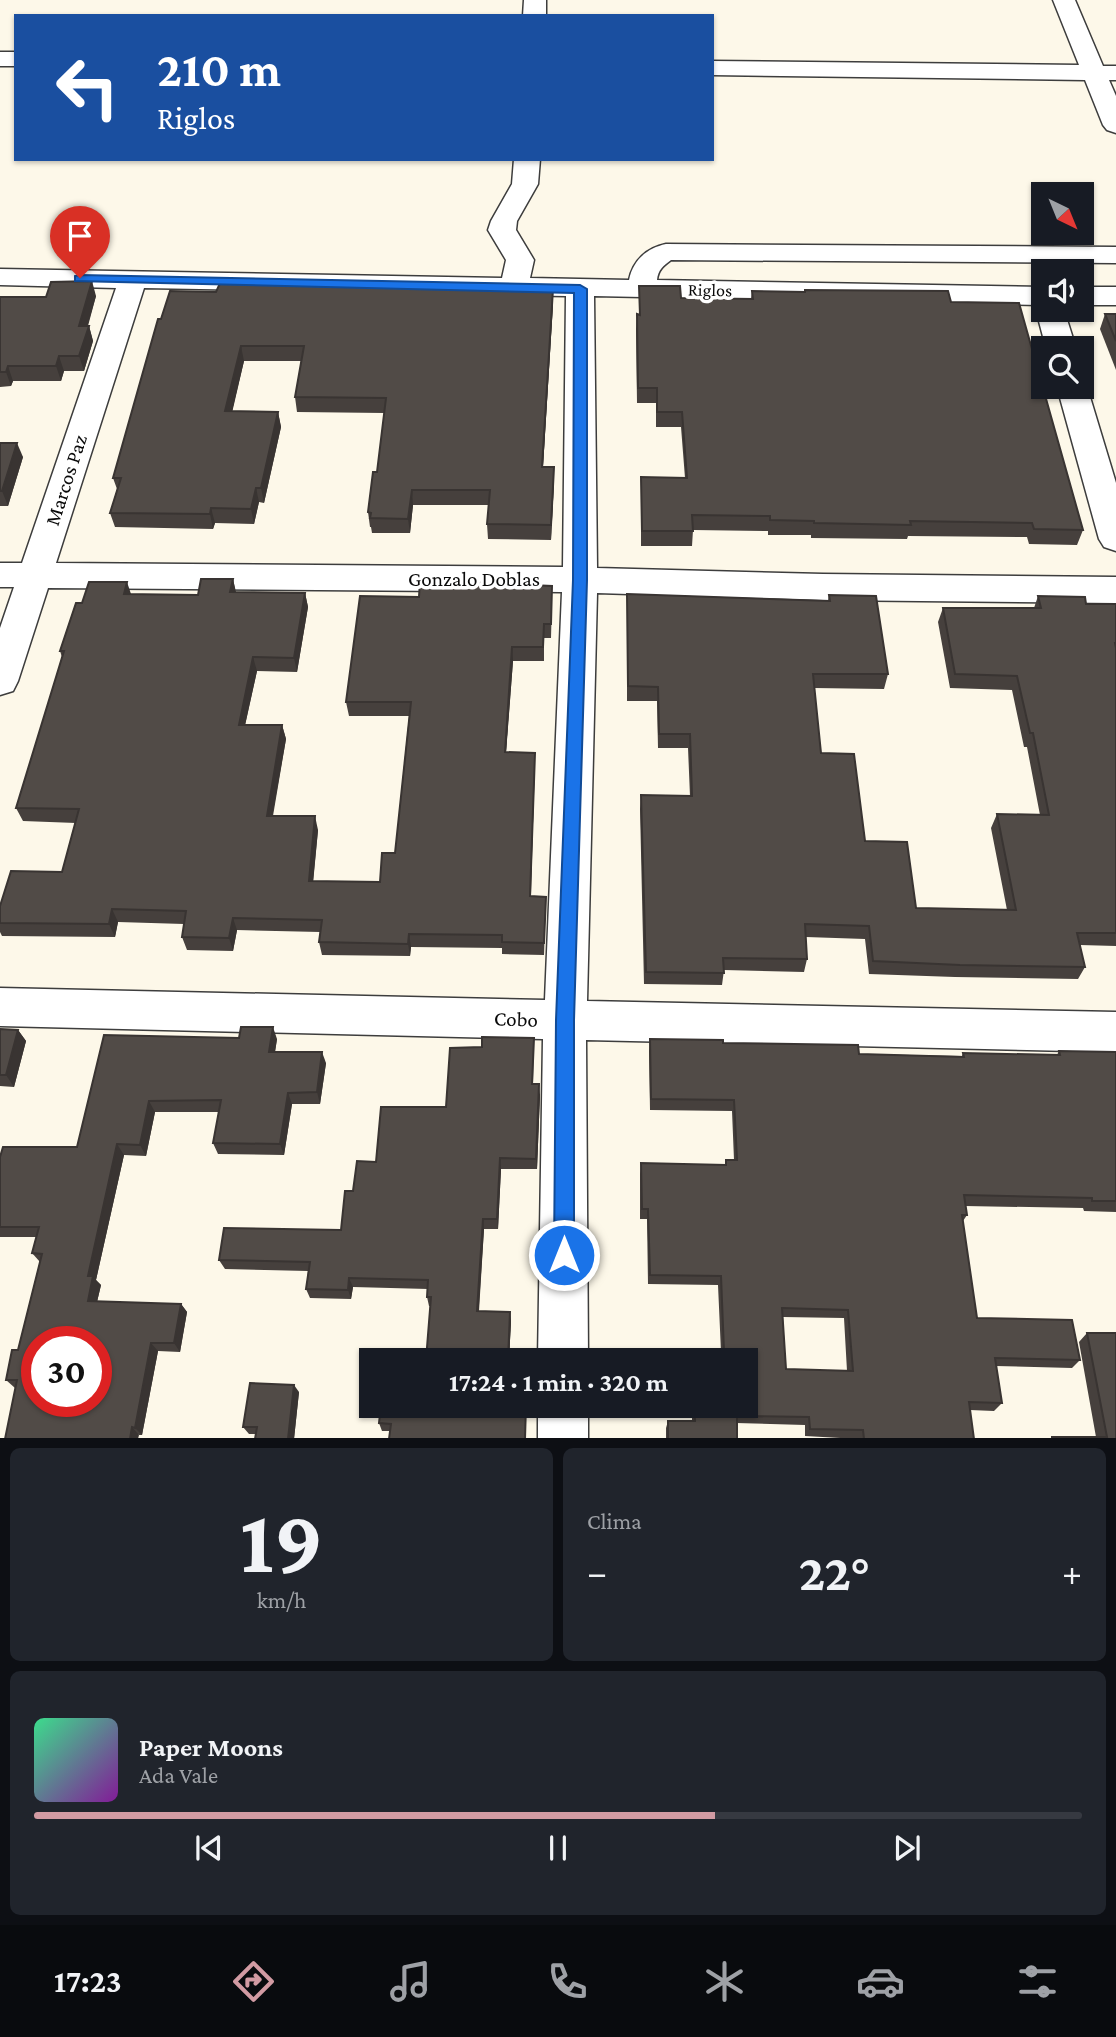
<!DOCTYPE html>
<html lang="es">
<meta charset="utf-8">
<style>
body{margin:0;font-family:"Crimson Pro",serif;background:#20242c;color:#f1f3f6;height:100vh;display:flex;flex-direction:column;font-size:26px;white-space:nowrap}
*{box-sizing:border-box;margin:0}
p{font-size:23px;color:#9ea1a6}
.icon{flex:none;width:38px;height:38px;fill:none;stroke:currentColor;stroke-width:2;stroke-linecap:round;stroke-linejoin:round}
.map{position:relative;height:1438px;overflow:hidden}
.sheet{display:flex;flex-direction:column;gap:10px;padding:10px;background:#0d0f14;flex:1}
.sheet>*{flex:none}
.hud{position:absolute;left:14px;top:14px;width:700px;height:147px;border-radius:0px;box-shadow:0 2px 5px #0004;background:#1a4fa0;color:#fff;overflow:hidden}
.needle{width:46px;rotate:137deg}
.tools{position:absolute;left:1031px;top:182px;display:grid;gap:14px}
.tools a{display:grid;place-items:center;width:63px;height:63px;border-radius:0px;background:#171b24;box-shadow:0 2px 5px #0004;font-size:35px}
.speed{position:absolute;left:21px;top:1326px;display:flex;gap:14px;font-size:35px;font-weight:700;text-align:center}
.speed>*{display:grid;place-content:center;width:91px;height:91px;border-radius:50%;background:#171b24;box-shadow:0 2px 5px #0004;line-height:1}
.speed .limit{border:10px solid #d22;background:#fff;color:#111}
.pin{position:absolute;display:grid;place-items:center;width:60px;height:60px;color:#fff;margin:-72px -30px;border-radius:50% 50% 50% 0;rotate:-45deg;box-shadow:0 0 7px #0007}
.pin .icon{rotate:45deg}
.me{position:absolute;width:77px;margin:-38px;rotate:0deg;stroke-linejoin:round;filter:drop-shadow(0 0 5px #0008)}
.turn{display:flex;align-items:center;gap:24px;height:147px;padding:0 28px;font-size:32px}
.turn .icon{width:91px;height:91px;stroke-width:2.5}
.turn b{display:block;font-size:49px;line-height:60px}
.big{font-size:52px;font-weight:700;line-height:1.1}
.sheet .widget{flex:1;display:flex;flex-direction:column;justify-content:center;gap:10px;min-width:0;padding:0 24px;border-radius:10px;background:#20242c}
.sheet .dial{align-items:center;gap:0}
.dial b{font-size:91px;line-height:1}
.song{display:flex;align-items:center;gap:21px}
.cover{width:84px;height:84px;border-radius:10px;background:linear-gradient(135deg,hsl(150 70% 55%),hsl(290 70% 35%))}
.played{height:7px;border-radius:4px;background:linear-gradient(90deg,#d29ba3 65%,#363941 65%)}
.keys{display:flex;justify-content:space-around;direction:ltr}
.heat{display:flex;justify-content:space-between;align-items:center;font-size:38px;direction:ltr}
.sheet .tiles{flex:1;display:grid;gap:10px;grid-template-columns:1fr 1fr}
.widget:last-child{grid-column:span 2}
.trip{position:absolute;left:359px;top:1348px;width:399px;height:70px;border-radius:0px;background:#171b24;box-shadow:0 2px 5px #0004;font-weight:700;line-height:70px;text-align:center}
.dock{display:flex;height:112px;justify-content:space-around;align-items:center;background:#090b0e;color:#9ea1a6}
.dock .icon{width:49px;height:49px}
.dock .current{color:#d29ba3}
.dock b{font-size:32px;color:#f1f3f6}
.map>svg:first-child{display:block}
</style>
<div class="map">
<svg width="1116" height="1439" viewBox="0 0 1116 1439">
<rect width="100%" height="100%" fill="#fdf8e9"/>
<g fill="none" stroke-linecap="round" stroke-linejoin="round">
<defs>
<g id="minor">
<polygon points="524,0 546,0 546,16 523,16"/>
<polygon points="1053,0 1075,0 1103,66 1116,66 1116,80 1109,80 1116,96 1116,133 1107,130 1103,125 1085,80 712,75 712,61 1079,65"/>
<rect x="0" y="52" width="16" height="14"/>
<path d="M514 159H540L538 184 517 221 516 230 534 260 530 278 629 280C633 260 647 248 666 244L1116 247V263L671 260C663 266 658 270 657 280L1043 287V310H1064L1076 348H1046L1036 310 1039 305 594 296 597 568 823 574 1116 577V603L823 600 597 593 587 1001 1116 1012V1052L586 1040 588 1360H538L543 1039 0 1026V988L545 1000 562 592 48 588 18 681 13 691 0 695V628L14 587H0V563H22L116 288 0 285V269L502 278 506 260 488 230 491 221 512 184ZM144 288 566 296 563 567 56 563Z"/>
<rect x="1082" y="287" width="34" height="18"/>
<polygon points="1082,380 1087,387 1116,483 1116,551 1104,547 1099,539 1057,387 1082,387"/>
<rect x="538" y="1405" width="50" height="34"/>
</g>
</defs>
<use href="#minor" stroke="#3d3d3d" stroke-width="3"/>
<use href="#minor" fill="#fff" fill-rule="evenodd"/>
</g>
<g fill="#46403d" fill-rule="evenodd">
<polygon points="485,285 529,289 553,289 553,304 543,467 554,482 551,540 488,539 487,524 489,505 413,505 410,533 372,533 371,527 370,527 368,512 377,472 384,413 297,412 295,397 301,361 244,361 232,411 278,412 281,427 264,503 259,502 254,524 215,523 213,529 115,527 110,513 117,489 113,478 161,319 216,292 387,286"/>
<polygon points="639,286 681,298 751,299 752,291 951,302 1083,530 1077,545 1029,544 1027,537 908,536 907,539 811,538 811,535 768,535 768,531 693,530 692,546 641,546 641,477 685,478 681,427 656,427 656,403 637,403 636,329 637,314 639,315"/>
<polygon points="96,296 88,326 89,326 93,341 84,371 64,371 61,381 13,381 11,386 0,387 0,297"/>
<polygon points="1105,314 1116,314 1116,370 1100,329"/>
<polygon points="0,443 23,457 8,506 0,506"/>
<polygon points="233,579 236,592 305,593 308,607 297,672 257,671 245,725 282,725 286,739 273,816 318,830 313,881 380,882 395,853 409,716 349,716 346,702 552,600 551,638 544,638 544,661 513,661 506,752 535,753 531,896 546,897 544,955 502,954 502,948 411,947 410,956 322,955 319,942 320,932 237,930 233,951 187,950 182,937 184,924 118,922 115,937 2,936 0,932 0,923 62,872 76,823 23,821 16,808 62,657 60,651 82,603 131,594 198,595"/>
<polygon points="627,594 828,601 829,595 888,674 884,689 814,688 821,753 865,841 916,908 1007,910 991,828 997,814 1040,815 1027,747 1024,747 1012,690 950,688 938,622 943,608 1034,608 1038,596 1086,604 1116,606 1116,946 1080,945 1085,967 1078,979 955,977 869,974 865,939 806,937 807,959 804,972 724,970 722,985 644,984 640,809 641,795 690,796 688,748 658,748 657,701 627,701"/>
<polygon points="0,1029 18,1030 26,1041 14,1087 0,1086 0,1087"/>
<polygon points="104,1035 277,1039 275,1052 326,1063 320,1104 292,1104 284,1155 218,1154 213,1143 219,1112 155,1112 146,1156 124,1155 96,1280 101,1285 97,1302 181,1304 187,1312 180,1352 158,1351 142,1435 139,1435 15,1388 6,1380 18,1350 40,1262 32,1253 36,1237 0,1237 0,1157 77,1147"/>
<polygon points="534,1038 533,1084 540,1095 537,1169 501,1169 498,1229 484,1229 479,1311 510,1312 511,1321 509,1360 426,1360 430,1306 429,1306 427,1297 428,1289 353,1287 351,1299 310,1298 306,1289 308,1271 225,1269 219,1260 341,1230 353,1191 376,1162 446,1107 482,1047"/>
<path d="M650 1039 859 1054 962 1056 963 1053 1057 1055 1059 1051 1116 1052V1212L1084 1211 1083 1208 965 1206 967 1215 963 1221 977 1318 1080 1360 1072 1368 996 1366 1002 1403 994 1411 970 1410 974 1439H858L805 1436V1425L737 1423V1439H666V1428L668 1421H692V1405H746V1360H690L692 1351 721 1352 718 1285 648 1284 647 1219H640V1174L641 1163 725 1165 726 1160H734L732 1111 650 1110 649 1051ZM783 1317 844 1318 847 1371 786 1369Z"/>
<polygon points="1087,1333 1116,1439 1050,1439 1052,1437 1096,1437 1079,1342"/>
<polygon points="299,1392 294,1439 255,1439 256,1434 249,1434 243,1427"/>
<polygon points="526,1405 390,1431 382,1431 379,1423"/>
</g>
<g fill="#393432">
<polygon points="92,281 96,296 83,341 79,326"/>
<polygon points="553,289 553,304 542,482 542,467"/>
<polygon points="89,326 93,341 84,371 79,356"/>
<polygon points="241,346 244,361 229,426 225,411"/>
<polygon points="59,356 64,371 61,381 56,366"/>
<polygon points="8,366 13,381 11,386 6,372"/>
<polygon points="278,412 281,427 264,503 261,488"/>
<polygon points="17,443 23,457 8,506 2,491"/>
<polygon points="554,467 554,482 551,540 551,525"/>
<polygon points="256,488 259,502 254,524 251,509"/>
<polygon points="412,490 413,505 410,533 408,519"/>
<polygon points="211,508 215,523 213,529 210,514"/>
<polygon points="233,579 236,594 230,592"/>
<polygon points="127,582 132,597 124,594"/>
<polygon points="305,593 308,607 297,672 294,658"/>
<polygon points="512,647 513,661 505,766 505,752"/>
<polygon points="253,657 257,671 242,739 239,725"/>
<polygon points="282,725 286,739 270,829 267,816"/>
<polygon points="535,753 535,767 530,909 530,896"/>
<polygon points="315,816 318,830 312,894 309,881"/>
<polygon points="112,909 118,922 115,937 109,924"/>
<polygon points="233,918 237,930 233,951 229,938"/>
<polygon points="409,934 411,947 410,956 408,944"/>
<polygon points="273,1027 277,1039 273,1064 269,1052"/>
<polygon points="18,1030 26,1041 14,1087 6,1075"/>
<polygon points="322,1052 326,1063 320,1104 317,1092"/>
<polygon points="539,1084 540,1095 537,1169 536,1159"/>
<polygon points="288,1093 292,1104 284,1155 280,1144"/>
<polygon points="149,1101 155,1112 146,1156 140,1145"/>
<polygon points="117,1144 124,1155 96,1280 101,1285 95,1310 88,1301 88,1276"/>
<polygon points="500,1158 501,1169 498,1229 497,1219"/>
<polygon points="483,1219 484,1229 478,1320 477,1311"/>
<polygon points="349,1278 353,1287 351,1299 348,1290"/>
<polygon points="181,1304 187,1312 180,1352 174,1343"/>
<polygon points="510,1312 511,1321 509,1360 508,1360"/>
<polygon points="151,1343 158,1351 142,1435 135,1428"/>
<polygon points="294,1385 299,1392 294,1439 288,1439"/>
<polygon points="132,1427 139,1435 138,1439 130,1439"/>
</g>
<g fill="#514b47" stroke="#393432" stroke-width="2" fill-rule="evenodd">
<polygon points="92,281 79,326 89,326 79,356 59,356 56,366 8,366 6,372 0,372 0,297 46,297 51,282"/>
<polygon points="221,281 387,286 485,283 485,285 528,285 528,289 553,289 542,467 554,467 551,525 487,524 490,490 412,490 408,519 370,518 371,513 368,512 373,472 377,472 386,398 295,397 304,346 241,346 225,411 278,412 261,488 256,488 251,509 211,508 210,514 110,513 121,478 113,478 158,319 161,319 170,291 216,292"/>
<polygon points="639,286 680,286 681,298 753,299 752,291 805,292 805,290 948,291 951,302 1019,303 1083,530 1034,529 1032,523 910,521 911,525 814,523 814,521 770,520 770,516 692,515 693,531 642,531 641,477 687,478 682,412 657,412 657,388 638,388 637,314 640,315"/>
<polygon points="1105,314 1116,314 1116,341"/>
<polygon points="0,443 17,443 2,491 0,491"/>
<polygon points="201,579 233,579 230,592 305,593 294,658 253,657 239,725 282,725 267,816 315,816 309,881 380,882 382,853 395,853 411,702 346,702 360,596 419,597 420,580 552,586 551,624 544,624 543,647 512,647 505,752 535,753 530,896 546,897 544,943 502,942 502,935 409,934 408,944 319,942 322,920 233,918 229,938 182,937 186,911 112,909 109,924 0,923 0,906 11,871 62,872 79,809 16,808 64,651 60,651 76,603 82,603 89,582 127,582 124,594 198,595"/>
<polygon points="627,594 830,601 829,595 876,596 888,674 813,674 821,753 854,754 865,841 907,842 916,908 1016,910 997,814 1049,815 1033,733 1030,733 1017,676 955,674 943,608 1041,608 1038,596 1085,597 1086,604 1116,604 1116,643 1115,643 1116,648 1116,933 1077,933 1085,967 960,965 873,961 869,926 805,924 807,959 723,958 724,973 646,972 641,795 692,796 690,734 659,734 658,687 628,686"/>
<path d="M241 1027H273L269 1052H322L317 1092 288 1093 280 1144 213 1143 221 1100 149 1101 140 1145 117 1144 88 1276H93L88 1301 181 1304 174 1343H151L135 1428 132 1427 130 1439H5L17 1380H6L12 1350H18L42 1254 32 1253 39 1227H0V1157L3 1147H77L104 1035 239 1038ZM37 1342H96V1402H37Z"/>
<polygon points="0,1029 18,1030 6,1075 0,1075"/>
<polygon points="482,1037 534,1038 532,1084 539,1084 536,1159 500,1158 497,1219 483,1219 477,1311 510,1312 508,1360 426,1360 431,1297 427,1297 428,1280 349,1278 348,1290 306,1289 310,1262 219,1260 224,1228 341,1230 345,1191 353,1191 357,1161 376,1162 381,1107 446,1107 450,1048 482,1047"/>
<path d="M650 1039 723 1040V1043L858 1045 859 1054 964 1057 963 1053 1060 1055 1059 1051 1116 1052V1201H1092V1198L964 1195 967 1215H962L977 1318 1072 1320 1080 1360 995 1358 1002 1403 969 1402 974 1439H864L863 1430 810 1429 809 1417 737 1416V1439H668V1421H695L694 1405H746V1360H692V1351L724 1352 721 1276 650 1275 648 1209H642L641 1163 726 1165V1160H737L734 1100 651 1099ZM782 1308 848 1310 853 1371 786 1369Z"/>
<polygon points="1087,1333 1116,1333 1116,1439 1052,1439 1052,1437 1107,1437"/>
<polygon points="250,1383 294,1385 288,1439 255,1439 257,1427 243,1427"/>
<polygon points="381,1405 526,1405 525,1439 389,1439 391,1424 379,1423"/>
</g>
<polygon fill="#1a73e8" stroke="#114b97" stroke-width="2" points="80,275 580,285 587,289 587,580 574,1020 574,1255 571,1263 564,1266 557,1263 554,1255 556,1020 573,580 574,293 75,281 75,276"/>
<g text-anchor="middle" stroke-width="7" stroke-linejoin="round" paint-order="stroke">
<g font-size="18" fill="#0a0a0a" stroke="#fff">
<text transform="translate(710 290) rotate(1)" y="6">Riglos</text>
</g>
<g font-size="21" fill="#0a0a0a" stroke="#fff">
<text transform="translate(66 480) rotate(-72)" y="7">Marcos Paz</text>
<text x="474" y="586">Gonzalo Doblas</text>
<text transform="translate(516 1019) rotate(2)" y="7">Cobo</text>
</g>
</g>
</svg>
<div class="tools">
<a><svg class="needle" viewBox="-14 -14 28 28"><path d="M0-13l5 13h-10z" fill="#e53935"/><path d="M0 13l5-13h-10z" fill="#9ea1a6"/></svg></a>
<a><svg class="icon" aria-label="sound" viewBox="0 0 24 24"><path d="M4 9h4l5-4v14l-5-4H4zM17 9q2 3 0 6"/></svg></a>
<a><svg class="icon" aria-label="search" viewBox="0 0 24 24"><circle cx="10" cy="10" r="6"/><path d="M15 15l6 6"/></svg></a>
</div>
<div class="speed"><div class="limit">30</div></div>
<div class="pin" style="left:80px;top:278px;background:#d93025"><svg class="icon" aria-label="arrive" viewBox="0 0 24 24"><path d="M6 21V4h12l-3 4 3 4H6"/></svg></div>
<svg class="me" style="left:564px;top:1255px" viewBox="-20 -20 40 40"><circle r="17" fill="#1a73e8" stroke="#fff" stroke-width="3"/><path d="M0-11L8 9 0 5-8 9z" fill="#fff"/></svg>
<div class="trip">17:24 · 1 min · 320 m</div>
<div class="hud">
<div class="turn"><svg class="icon" aria-label="left" viewBox="0 0 24 24"><path d="M17 20v-9H6M10 6l-5 5 5 5"/></svg><div><b>210 m</b>Riglos</div></div>
</div>
</div>
<section class="sheet">
<div class="tiles">
<div class="widget dial"><b>19</b><p>km/h</p></div>
<div class="widget"><p>Clima</p>
<div class="heat"><a>−</a><b class="big">22°</b><a>+</a></div>
</div>
<div class="widget">
<div class="song"><i class="cover"></i><div><b>Paper Moons</b><p>Ada Vale</p></div></div>
<div class="played"></div>
<div class="keys"><svg class="icon" aria-label="previous" viewBox="0 0 24 24"><path d="M18 5L8 12l10 7zM5 5v14"/></svg><svg class="icon" aria-label="pause" viewBox="0 0 24 24"><path d="M8 5v14M16 5v14"/></svg><svg class="icon" aria-label="next" viewBox="0 0 24 24"><path d="M6 5l10 7-10 7zM19 5v14"/></svg></div>
</div>
</div>
</section>
<nav class="dock">
<b>17:23</b>
<svg class="icon current" aria-label="directions" viewBox="0 0 24 24"><path d="M12 3l9 9-9 9-9-9zM9 14v-3h6M13 9l2 2-2 2"/></svg>
<svg class="icon" aria-label="music" viewBox="0 0 24 24"><path d="M9 18V5l10-2v13"/><circle cx="6" cy="18" r="3"/><circle cx="16" cy="16" r="3"/></svg>
<svg class="icon" aria-label="phone" viewBox="0 0 24 24"><path d="M5 4h4l2 5-3 2q2 4 5 5l2-3 5 2v4C11 20 4 13 5 4z"/></svg>
<svg class="icon" aria-label="climate" viewBox="0 0 24 24"><path d="M12 3v18M4 7l16 10M4 17L20 7"/></svg>
<svg class="icon" aria-label="car" viewBox="0 0 24 24"><path d="M5 17H2v-5l4-1 3-4h7l3 4 3 1v5h-3M9 17h6M6 11h13"/><circle cx="7" cy="17" r="2"/><circle cx="17" cy="17" r="2"/></svg>
<svg class="icon" aria-label="filters" viewBox="0 0 24 24"><path d="M4 7h16M4 17h16"/><circle cx="9" cy="7" r="2"/><circle cx="15" cy="17" r="2"/></svg>
</nav>
